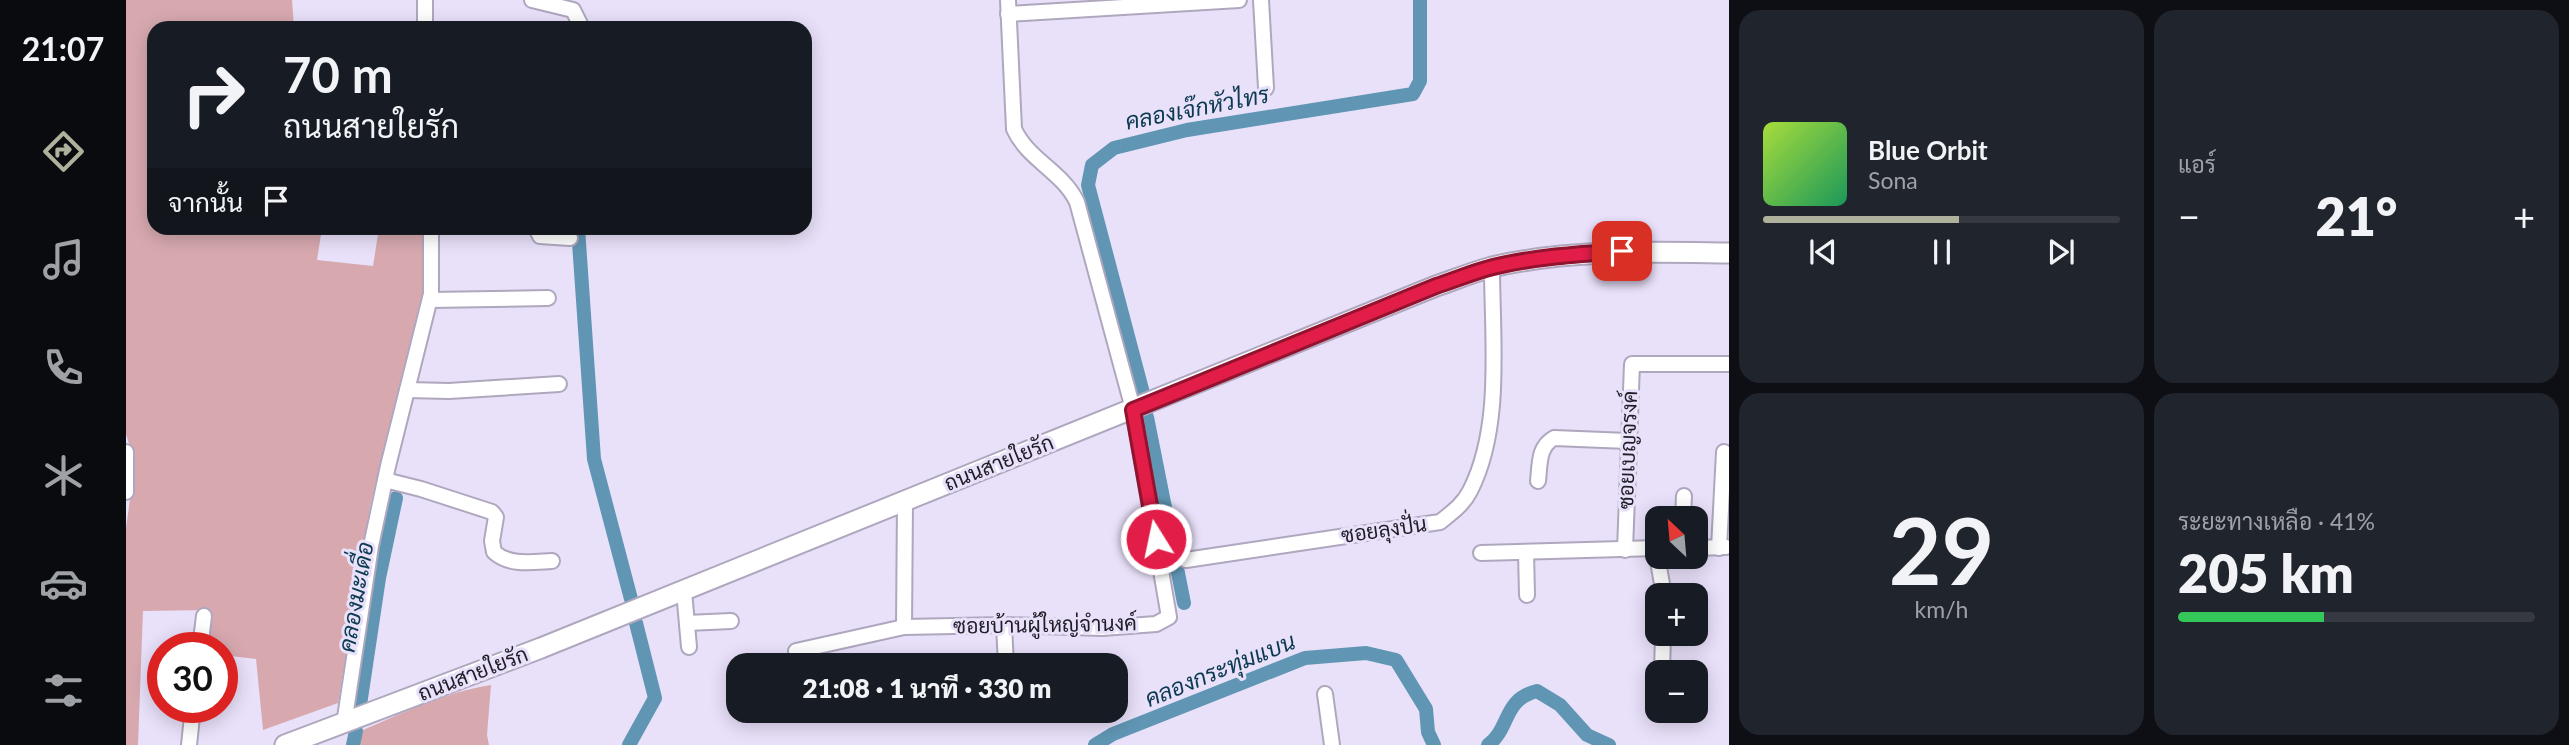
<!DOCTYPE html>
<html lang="th">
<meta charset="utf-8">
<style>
body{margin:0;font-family:Lato,Sarabun,sans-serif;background:#20242c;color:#f1f3f6;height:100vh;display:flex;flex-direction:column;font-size:26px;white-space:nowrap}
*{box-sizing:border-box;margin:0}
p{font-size:23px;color:#9ea1a6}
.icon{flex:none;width:38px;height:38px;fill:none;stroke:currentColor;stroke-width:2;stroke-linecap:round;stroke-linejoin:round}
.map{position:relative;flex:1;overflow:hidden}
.details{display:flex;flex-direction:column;gap:10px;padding:10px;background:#0d0f14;width:840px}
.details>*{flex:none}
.top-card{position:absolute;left:21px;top:21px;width:665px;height:214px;border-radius:21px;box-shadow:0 4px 18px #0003;background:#171b24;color:#f1f3f6;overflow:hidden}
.needle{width:46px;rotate:334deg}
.buttons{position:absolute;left:1519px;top:506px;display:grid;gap:14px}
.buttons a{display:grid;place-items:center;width:63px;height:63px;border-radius:14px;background:#171b24;box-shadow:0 4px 18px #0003;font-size:35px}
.speed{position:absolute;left:21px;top:632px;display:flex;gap:14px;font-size:35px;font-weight:700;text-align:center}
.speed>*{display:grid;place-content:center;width:91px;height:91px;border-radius:50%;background:#171b24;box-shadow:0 4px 18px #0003;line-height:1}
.speed .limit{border:10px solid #d22;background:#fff;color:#111}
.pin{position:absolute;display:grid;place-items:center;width:60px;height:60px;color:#fff;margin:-30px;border-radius:14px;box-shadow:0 4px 10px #0006}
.me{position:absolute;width:77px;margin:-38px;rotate:350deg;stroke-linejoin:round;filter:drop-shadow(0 0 5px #0008)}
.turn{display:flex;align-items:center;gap:24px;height:147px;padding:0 21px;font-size:32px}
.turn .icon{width:91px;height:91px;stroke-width:2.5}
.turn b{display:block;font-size:49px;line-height:60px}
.then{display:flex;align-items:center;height:66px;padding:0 21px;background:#0003;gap:14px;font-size:26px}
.big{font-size:52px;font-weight:800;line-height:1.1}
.details .tile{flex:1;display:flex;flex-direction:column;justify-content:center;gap:10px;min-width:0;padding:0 24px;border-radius:21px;background:#20242c}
.details .dial{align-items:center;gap:0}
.dial b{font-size:91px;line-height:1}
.song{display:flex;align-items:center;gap:21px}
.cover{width:84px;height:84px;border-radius:10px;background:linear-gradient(135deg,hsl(80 70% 55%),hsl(150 70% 35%))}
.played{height:7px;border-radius:4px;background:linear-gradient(90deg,#b0b19c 55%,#363941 55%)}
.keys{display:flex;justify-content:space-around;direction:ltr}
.heat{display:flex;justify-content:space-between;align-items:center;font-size:38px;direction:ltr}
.charge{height:10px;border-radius:5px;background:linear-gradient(90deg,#34c759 41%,#363941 0)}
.details .tiles{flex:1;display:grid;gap:10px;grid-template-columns:repeat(2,1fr)}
.trip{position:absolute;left:600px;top:653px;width:402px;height:70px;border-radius:21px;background:#171b24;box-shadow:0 4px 18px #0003;font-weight:800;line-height:70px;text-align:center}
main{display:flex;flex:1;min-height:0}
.dock{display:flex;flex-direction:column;width:126px;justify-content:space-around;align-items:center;background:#090b0e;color:#9ea1a6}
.dock .icon{width:49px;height:49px}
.dock .current{color:#b0b19c}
.dock b{font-size:32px;color:#f1f3f6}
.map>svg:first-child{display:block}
</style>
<main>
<nav class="dock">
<b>21:07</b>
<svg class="icon current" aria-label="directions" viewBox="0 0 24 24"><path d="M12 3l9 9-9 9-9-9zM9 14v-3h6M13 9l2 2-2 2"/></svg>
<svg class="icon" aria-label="music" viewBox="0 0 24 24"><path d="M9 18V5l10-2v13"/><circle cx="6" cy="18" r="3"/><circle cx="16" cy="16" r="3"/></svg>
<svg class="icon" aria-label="phone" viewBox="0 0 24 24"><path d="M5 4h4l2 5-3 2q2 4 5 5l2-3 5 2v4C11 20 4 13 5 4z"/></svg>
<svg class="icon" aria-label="climate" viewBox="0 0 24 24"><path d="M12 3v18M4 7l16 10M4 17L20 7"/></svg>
<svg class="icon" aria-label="car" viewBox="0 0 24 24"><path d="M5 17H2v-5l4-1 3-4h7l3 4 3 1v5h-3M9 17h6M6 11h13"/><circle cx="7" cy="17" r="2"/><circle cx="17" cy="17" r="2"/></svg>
<svg class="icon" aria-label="filters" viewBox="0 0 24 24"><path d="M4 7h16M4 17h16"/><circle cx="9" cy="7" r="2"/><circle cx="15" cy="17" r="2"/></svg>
</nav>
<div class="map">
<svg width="1603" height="745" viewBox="0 0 1603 745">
<rect width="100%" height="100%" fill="#e9e1fa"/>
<g fill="#d7a9af">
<polygon points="0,0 166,0 168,28 28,28 28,228 196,228 191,260 247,266 253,228 297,228 298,291 245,502 212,703 137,730 130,659 96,655 96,648 80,647 85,610 17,611 12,745 0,745 0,528 9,463 0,434"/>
<path d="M365 685 361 735 363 745H232L235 731C276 713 320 692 365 685Z"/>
</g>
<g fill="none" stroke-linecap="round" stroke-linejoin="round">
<g stroke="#6096b4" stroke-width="14">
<polyline points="452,228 468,459 505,599"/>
<polyline points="1017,393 962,185 966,165 988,148 1061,130 1287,94 1294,81 1294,0"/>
<polyline points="1021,417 1058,603"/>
<polyline points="234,705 253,578 270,498"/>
<polyline points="227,745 230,731"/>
<polyline points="503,745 529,698 510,623"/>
<polyline points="969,745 987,734 1179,658 1240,653 1270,660 1300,709 1302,732 1308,745"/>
<path d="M1362 745C1385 728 1376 700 1411 691L1434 705 1461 735 1483 745"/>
</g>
<defs>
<g id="street">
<polyline points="406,0 447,10 455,26"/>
<polyline points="1135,0 1140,88"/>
<polyline points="882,14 1113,0"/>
<polyline points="299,28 299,0"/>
<polyline points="410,228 414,236 444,238"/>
<polyline points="304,300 422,298"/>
<polyline points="281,390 323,391 433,384"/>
<polyline points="0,452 0,492"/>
<path d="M259 480 295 489 366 512 370 517 366 541 368 552C383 566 406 562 426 561"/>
<path d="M1412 481C1414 464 1412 447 1428 438L1502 441"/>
<polyline points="1557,518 1558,496"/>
<polyline points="1570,548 1600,547"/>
<polyline points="1593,548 1598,452"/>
<polyline points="1499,550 1506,364 1603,364"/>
<polyline points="1400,552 1401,595"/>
<polyline points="1355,553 1531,548"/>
<polyline points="1531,556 1538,595"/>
<path d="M1060 560 1314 522C1325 513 1337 505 1344 491 1377 427 1366 338 1366 267"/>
<polyline points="558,591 563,647"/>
<polyline points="561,623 605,621"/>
<polyline points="878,625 880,665"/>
<polyline points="778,627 779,502"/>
<polyline points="74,648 78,616"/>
<path d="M670 651 778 627 878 625 976 628 1030 624 1043 617 1007 409 951 202C936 171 902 160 888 129L882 0"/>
<polyline points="1536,672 1537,634"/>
<polyline points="1199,694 1206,745"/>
<polyline points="218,724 245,546 262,466 305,294 305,228"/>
<polyline points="63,745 67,707"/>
</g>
<path id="secondary" d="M159 745 415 648 1310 286C1328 280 1347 272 1366 267 1444 249 1524 252 1603 253"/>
</defs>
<use href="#street" stroke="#afa7be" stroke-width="18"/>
<use href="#secondary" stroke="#afa7be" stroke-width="23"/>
<use href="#street" stroke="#fff" stroke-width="14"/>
<use href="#secondary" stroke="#fff" stroke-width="19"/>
</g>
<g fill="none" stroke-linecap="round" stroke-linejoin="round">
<defs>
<path id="route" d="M1030 539 1007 410 1310 286C1329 280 1347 272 1367 267 1408 257 1453 254 1496 251"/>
</defs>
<use href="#route" stroke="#92132f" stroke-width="18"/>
<use href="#route" stroke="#e11d48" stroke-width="12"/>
</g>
<g text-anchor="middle" stroke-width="6" stroke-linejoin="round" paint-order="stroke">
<g font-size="21" fill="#201d26" stroke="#e9e1fa">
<text transform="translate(1502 450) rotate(-88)" y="7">ซอยเบญจรงค์</text>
<text transform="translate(873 463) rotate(-22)" y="7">ถนนสายใยรัก</text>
<text transform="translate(1258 530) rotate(-8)" y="7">ซอยลุงปั่น</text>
<text transform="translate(919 625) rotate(-1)" y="7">ซอยบ้านผู้ใหญ่จำนงค์</text>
<text transform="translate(347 674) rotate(-21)" y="7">ถนนสายใยรัก</text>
</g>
<g font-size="23" font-style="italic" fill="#0c3a50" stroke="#e9e1fa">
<text transform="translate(1071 108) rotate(-11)" y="8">คลองเจ๊กหัวไทร</text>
<text transform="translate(230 597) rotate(-80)" y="8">คลองมะเดื่อ</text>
<text transform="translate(1094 670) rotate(-22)" y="8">คลองกระทุ่มแบน</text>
</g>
</g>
</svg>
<div class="buttons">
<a><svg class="needle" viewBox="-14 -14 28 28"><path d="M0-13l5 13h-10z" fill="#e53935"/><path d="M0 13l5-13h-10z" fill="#9ea1a6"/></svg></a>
<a>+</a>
<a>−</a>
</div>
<div class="speed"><div class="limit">30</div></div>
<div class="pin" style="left:1496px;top:251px;background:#d93025"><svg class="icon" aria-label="arrive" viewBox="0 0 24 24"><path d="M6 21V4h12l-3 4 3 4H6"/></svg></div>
<svg class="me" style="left:1030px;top:539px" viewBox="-20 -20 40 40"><circle r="17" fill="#e11d48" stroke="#fff" stroke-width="3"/><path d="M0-11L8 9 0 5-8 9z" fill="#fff"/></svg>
<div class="trip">21:08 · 1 นาที · 330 m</div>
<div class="top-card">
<div class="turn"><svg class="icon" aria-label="right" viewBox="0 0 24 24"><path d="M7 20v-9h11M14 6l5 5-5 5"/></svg><div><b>70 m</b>ถนนสายใยรัก</div></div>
<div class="then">จากนั้น<svg class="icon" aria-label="arrive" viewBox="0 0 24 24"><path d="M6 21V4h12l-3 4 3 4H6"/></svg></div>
</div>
</div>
<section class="details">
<div class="tiles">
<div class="tile">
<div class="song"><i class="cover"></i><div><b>Blue Orbit</b><p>Sona</p></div></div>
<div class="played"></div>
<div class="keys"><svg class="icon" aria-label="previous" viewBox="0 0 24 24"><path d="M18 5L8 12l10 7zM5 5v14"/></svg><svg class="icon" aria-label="pause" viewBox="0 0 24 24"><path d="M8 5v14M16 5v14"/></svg><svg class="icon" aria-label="next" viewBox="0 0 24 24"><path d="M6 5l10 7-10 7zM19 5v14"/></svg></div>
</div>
<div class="tile"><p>แอร์</p>
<div class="heat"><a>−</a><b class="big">21°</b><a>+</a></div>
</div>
<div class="tile dial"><b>29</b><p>km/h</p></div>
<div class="tile"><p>ระยะทางเหลือ · 41%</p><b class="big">205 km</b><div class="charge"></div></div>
</div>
</section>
</main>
